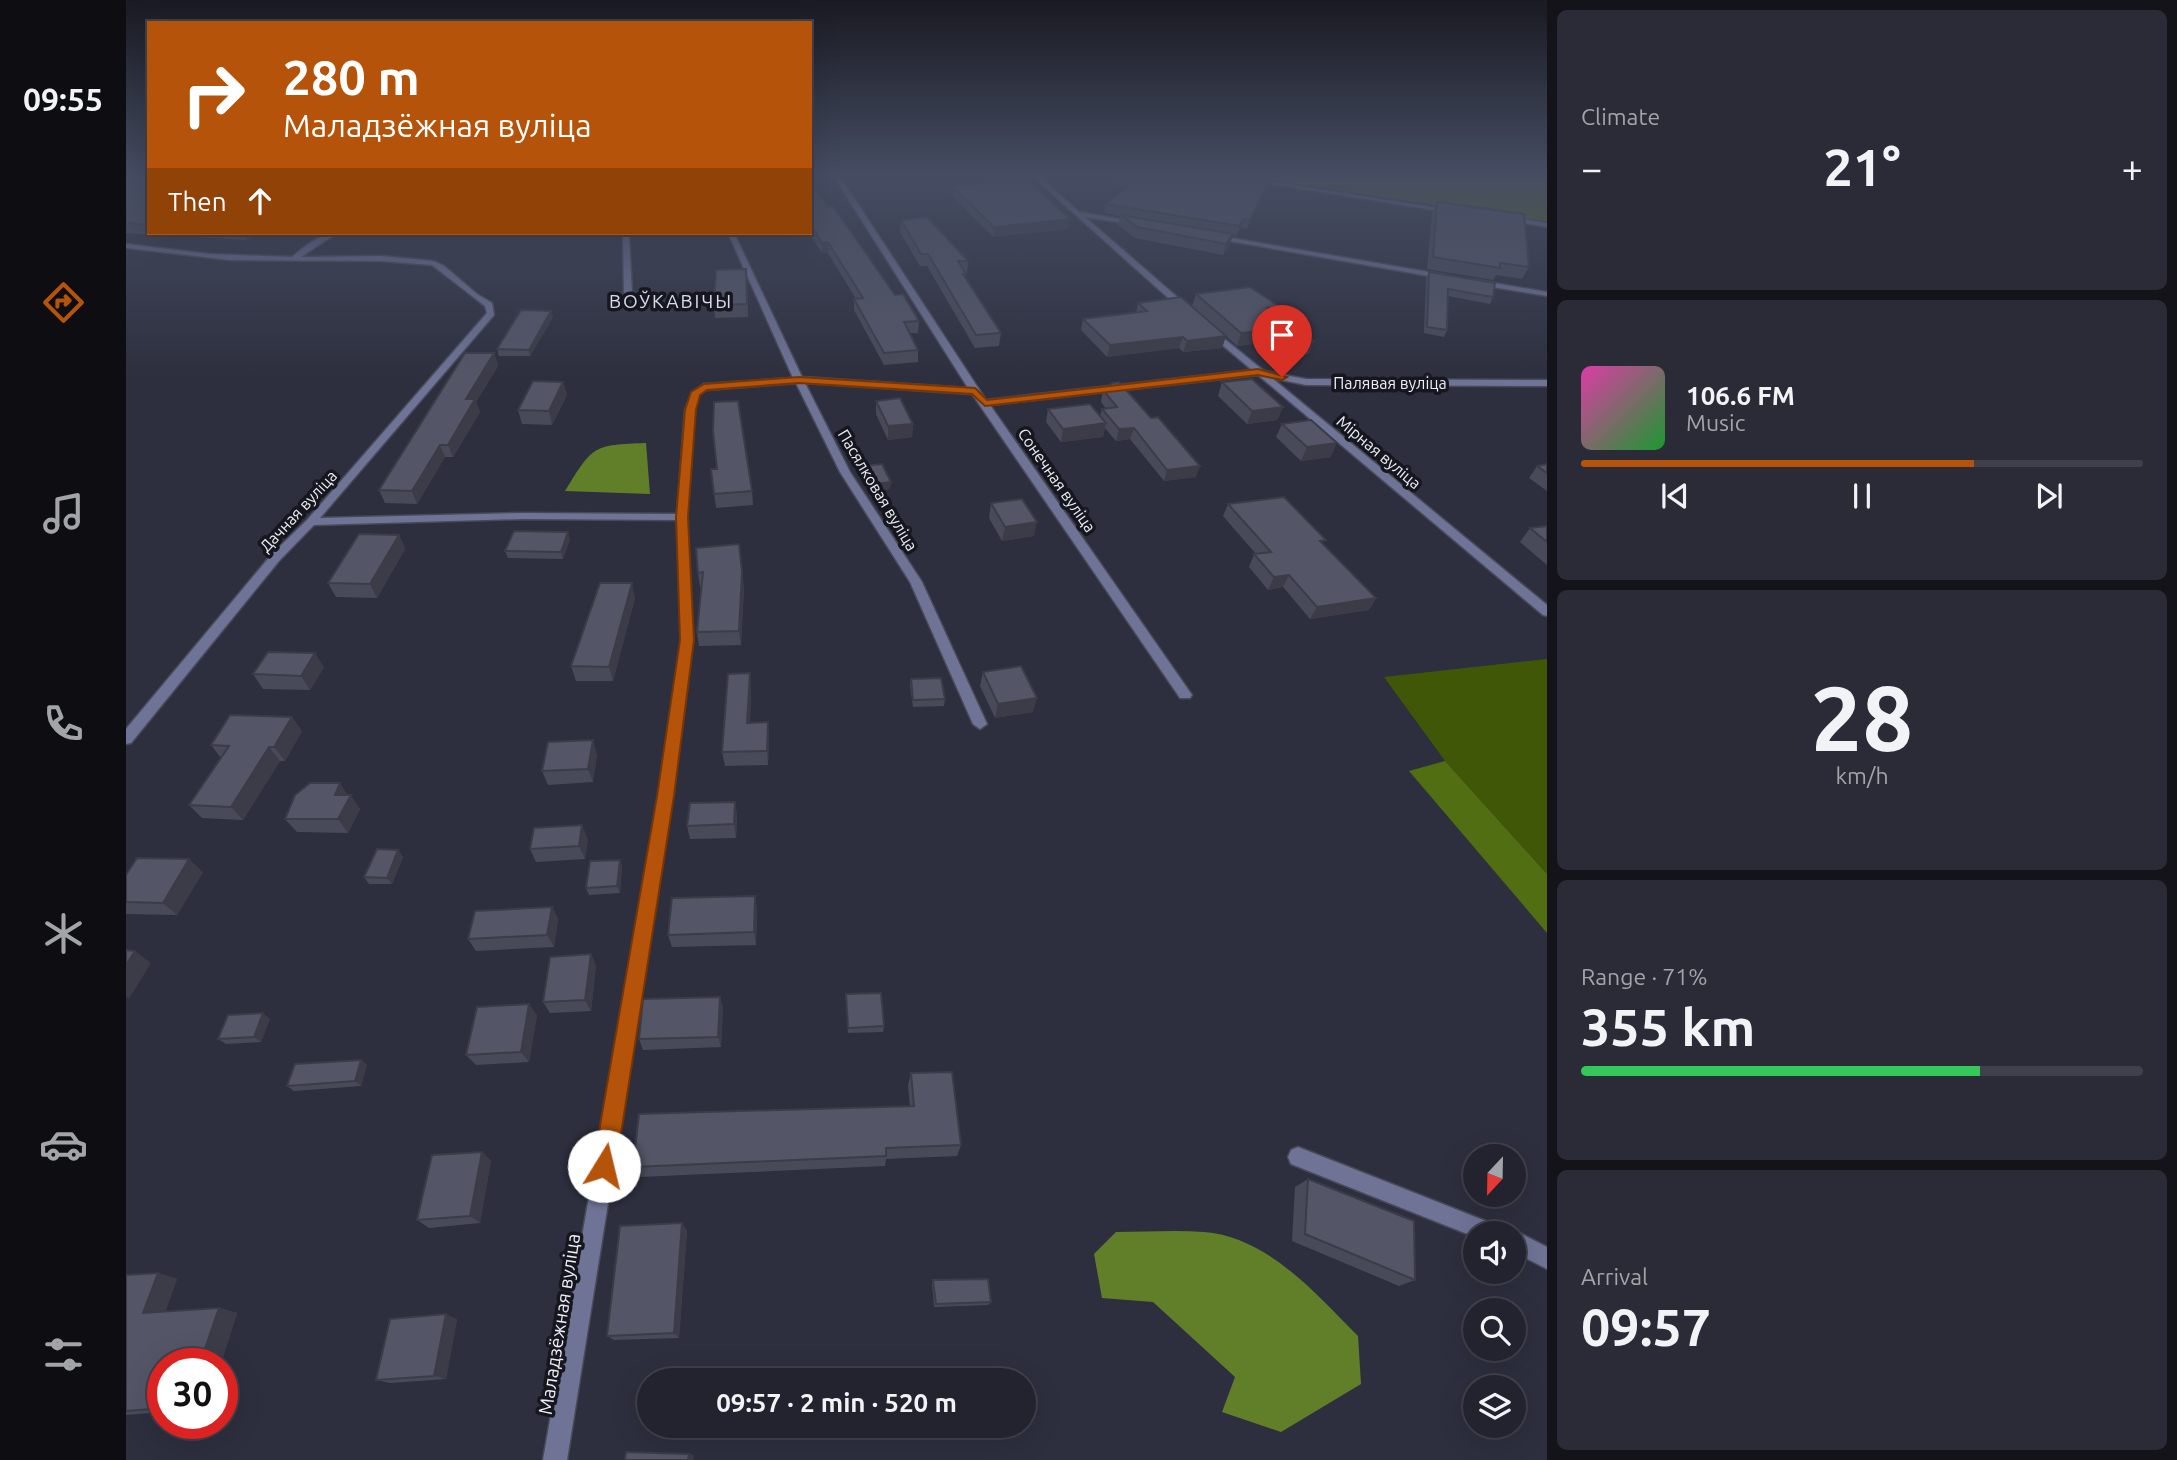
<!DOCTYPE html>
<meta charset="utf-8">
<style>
body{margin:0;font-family:Ubuntu,sans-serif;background:#2a2b36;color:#f1f3f6;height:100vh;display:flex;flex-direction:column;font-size:26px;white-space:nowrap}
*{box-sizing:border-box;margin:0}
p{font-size:23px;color:#a2a4aa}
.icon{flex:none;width:38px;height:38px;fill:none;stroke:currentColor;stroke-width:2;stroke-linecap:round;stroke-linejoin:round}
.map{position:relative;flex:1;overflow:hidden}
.sheet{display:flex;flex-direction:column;gap:10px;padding:10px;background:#131319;width:630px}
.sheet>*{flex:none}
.banner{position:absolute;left:21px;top:21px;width:665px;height:214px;border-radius:0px;box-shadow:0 7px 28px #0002,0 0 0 2px #3f404a;background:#b45309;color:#fff;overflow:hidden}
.needle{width:46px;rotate:202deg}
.controls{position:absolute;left:1337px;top:1144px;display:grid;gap:14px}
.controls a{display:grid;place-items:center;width:63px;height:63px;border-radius:50%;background:#22232e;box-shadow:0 7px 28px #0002,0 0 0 2px #3f404a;font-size:35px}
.speed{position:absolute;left:21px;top:1348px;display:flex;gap:14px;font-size:35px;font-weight:700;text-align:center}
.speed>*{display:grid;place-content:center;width:91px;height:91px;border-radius:50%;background:#22232e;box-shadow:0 7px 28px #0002,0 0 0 2px #3f404a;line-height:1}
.speed .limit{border:10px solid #d22;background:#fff;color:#111}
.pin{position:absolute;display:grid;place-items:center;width:60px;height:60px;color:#fff;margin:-72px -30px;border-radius:50% 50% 50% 0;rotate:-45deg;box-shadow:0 0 7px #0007}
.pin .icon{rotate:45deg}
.me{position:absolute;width:77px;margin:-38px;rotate:9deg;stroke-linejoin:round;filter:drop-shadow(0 0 5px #0008)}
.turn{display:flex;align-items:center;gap:24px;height:147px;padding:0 21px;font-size:32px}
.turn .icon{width:91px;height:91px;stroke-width:2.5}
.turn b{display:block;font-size:49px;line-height:60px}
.then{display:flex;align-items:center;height:66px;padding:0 21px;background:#0003;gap:14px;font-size:26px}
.big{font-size:52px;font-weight:700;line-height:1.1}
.sheet .widget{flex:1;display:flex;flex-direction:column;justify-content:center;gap:10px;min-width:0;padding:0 24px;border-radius:10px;background:#2a2b36}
.sheet .dial{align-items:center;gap:0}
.dial b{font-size:91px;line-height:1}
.song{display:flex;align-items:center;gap:21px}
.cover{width:84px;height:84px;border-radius:10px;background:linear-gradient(135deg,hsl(320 70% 55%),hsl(130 70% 35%))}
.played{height:7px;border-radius:4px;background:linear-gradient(90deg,#b45309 70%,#3f404a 70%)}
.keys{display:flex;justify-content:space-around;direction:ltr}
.heat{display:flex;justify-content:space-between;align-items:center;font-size:38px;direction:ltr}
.charge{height:10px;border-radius:5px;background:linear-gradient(90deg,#34c759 71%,#3f404a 0)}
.trip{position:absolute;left:511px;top:1368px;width:399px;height:70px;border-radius:35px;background:#22232e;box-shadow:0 7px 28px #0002,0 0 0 2px #3f404a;font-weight:700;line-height:70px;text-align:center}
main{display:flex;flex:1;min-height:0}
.menu{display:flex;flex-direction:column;width:126px;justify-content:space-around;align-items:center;background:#0e0e12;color:#a2a4aa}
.menu .icon{width:49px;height:49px}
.menu .on{color:#b45309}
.menu b{font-size:32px;color:#f1f3f6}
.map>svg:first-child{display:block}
</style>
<main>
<nav class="menu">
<b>09:55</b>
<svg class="icon on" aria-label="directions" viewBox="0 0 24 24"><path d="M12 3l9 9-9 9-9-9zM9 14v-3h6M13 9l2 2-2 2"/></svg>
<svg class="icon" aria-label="music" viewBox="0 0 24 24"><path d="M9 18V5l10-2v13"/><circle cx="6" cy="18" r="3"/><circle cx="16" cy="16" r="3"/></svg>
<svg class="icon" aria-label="phone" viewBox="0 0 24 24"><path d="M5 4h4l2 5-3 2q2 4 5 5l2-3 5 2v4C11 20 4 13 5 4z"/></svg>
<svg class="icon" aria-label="climate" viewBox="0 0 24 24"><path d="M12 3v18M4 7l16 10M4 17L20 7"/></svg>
<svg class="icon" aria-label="car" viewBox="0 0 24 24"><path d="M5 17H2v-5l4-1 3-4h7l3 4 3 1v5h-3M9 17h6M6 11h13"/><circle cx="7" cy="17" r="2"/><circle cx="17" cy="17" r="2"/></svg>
<svg class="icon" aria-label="filters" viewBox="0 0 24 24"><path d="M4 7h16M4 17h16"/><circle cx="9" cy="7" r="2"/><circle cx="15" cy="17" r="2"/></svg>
</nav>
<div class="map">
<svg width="1421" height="1460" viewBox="0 0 1421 1460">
<rect width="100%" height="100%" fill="#2d2f3e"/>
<polygon fill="#3f5707" points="1421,659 1421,874 1319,761 1258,677"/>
<g fill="#516e13">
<polygon points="1111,175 1421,175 1421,222"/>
<polygon points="1319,761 1421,874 1421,933 1283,771"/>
</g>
<g fill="#617f29">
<path d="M520 443 524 494 439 491C467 445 467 445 520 443Z"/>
<path d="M990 1232C1019 1232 1049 1230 1078 1232 1142 1237 1190 1294 1232 1336L1235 1384 1155 1432 1096 1412 1109 1377 1027 1302 976 1298 968 1254Z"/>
</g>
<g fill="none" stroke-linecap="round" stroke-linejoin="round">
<defs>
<g id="minor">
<path d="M707 175H713L860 400 1126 370 1082 333V329L1085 328 1138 371 1180 379 1421 380V386L1180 385 1146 378 1421 605V616L1417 615 1132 375 864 405 1066 695 1064 698H1054L846 394 679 383 724 472 796 582 861 724 854 729 847 724 784 582 714 472 670 383 580 390 573 395 569 410 561 517 567 640 547 796 441 1460H417L533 796 555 640 551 520 396 519 188 525 153 561 5 743 0 744V729L145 555 181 520 361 313 359 306 306 265 255 261 104 260 0 248V244L84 254 166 257C179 246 194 233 211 233L175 257 255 256 308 261 318 266 351 294 366 303 368 315 194 518 396 513 551 514 559 410 566 392 578 384 667 378 602 233H608L676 377 842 388Z"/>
<polygon points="905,175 912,175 953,212 1011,222 1009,225 959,217 1065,309 1065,313 1059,313"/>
<polygon points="1089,175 1105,175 1329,211 1326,213"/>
<polygon points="1381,217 1421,223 1421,227 1379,220"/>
<polygon points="497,233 503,233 506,294 502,296 498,294"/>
<polygon points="1088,235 1320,275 1324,277 1320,279 1086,238"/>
<polygon points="1350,280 1421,292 1421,296 1347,284 1347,280"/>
<polygon points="1172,1147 1375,1227 1378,1234 1349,1234 1349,1237 1165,1164 1162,1157 1165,1150"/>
<polygon points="1388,1230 1421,1247 1421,1269 1388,1252 1388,1234 1380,1234"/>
</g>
</defs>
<use href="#minor" stroke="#484a58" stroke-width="3"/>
<use href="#minor" fill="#6f7396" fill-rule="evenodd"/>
</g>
<g fill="#484a59">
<polygon points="0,175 23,175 23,233 132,233 121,240 0,233"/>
<polygon points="855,175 897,175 942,229 867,237 825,195 826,186 862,182"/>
<polygon points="989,175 1143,180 1139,189 1121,229 1115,228 1110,236 1107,235 1104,244 1097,255 1009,238 992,225 994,216 978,213 980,204 1002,186 987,184"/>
<polygon points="684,179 702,206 769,295 793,321 792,333 784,333 792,350 792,362 758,365 728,310 728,299 730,299 702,253 696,253 683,233 684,233"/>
<polygon points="1311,202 1403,267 1396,279 1370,275 1367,280 1301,269 1306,213"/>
<polygon points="775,220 842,261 841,273 840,273 840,279 875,333 873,346 849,348 801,266 794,266 774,232"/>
<polygon points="1303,272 1367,297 1364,304 1322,296 1321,330 1318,337 1298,333 1300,278"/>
<polygon points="621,281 622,317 589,318 588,305"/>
<polygon points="1070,294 1151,315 1188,341 1183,354 1148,360 1127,344 1111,346 1066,306"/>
<polygon points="1012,303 1100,336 1096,348 1057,352 1053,348 981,357 955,330 957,319 1010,313"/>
<polygon points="427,317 404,356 373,356 371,349"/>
<polygon points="368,353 372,366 350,402 354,412 327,457 319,457 291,504 259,503 253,490"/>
<polygon points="437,382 441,395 426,425 396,424 392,410"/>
<polygon points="1096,382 1157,407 1151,420 1121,424 1092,396"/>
<polygon points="977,390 1070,477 1038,481 1004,439 990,441 979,428 977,437 935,442 920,422 922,409 974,416 976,409 980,409 975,402"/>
<polygon points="750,401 787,424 786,437 762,440 750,414"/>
<polygon points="1156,424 1205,457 1175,461 1150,437"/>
<polygon points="1421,464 1421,491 1403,478 1411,466"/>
<polygon points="736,466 764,489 744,492 735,473"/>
<polygon points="585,469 591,469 626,491 627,505 590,508"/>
<polygon points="865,503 908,536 876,541 863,518"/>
<polygon points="1102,504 1198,544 1250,598 1243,610 1184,619 1157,587 1142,590 1123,567 1128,554 1130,554 1097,516"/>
<polygon points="1421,526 1421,565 1394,542 1404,528"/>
<polygon points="273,535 279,549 251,598 210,597 202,583"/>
<polygon points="444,539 437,559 382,558 379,551"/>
<polygon points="570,548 618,586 615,645 573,646 571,632 576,587 574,587 572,573"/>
<polygon points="509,598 487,681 450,681 445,666"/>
<polygon points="198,667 184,690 137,689 127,674"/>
<polygon points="857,672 907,712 869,718 854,686"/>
<polygon points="785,679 819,699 818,706 787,707 784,686"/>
<polygon points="625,687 624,723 643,736 642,765 599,766 596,752"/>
<polygon points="176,731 159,761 154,761 117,820 76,818 63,805 95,758 85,745"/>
<polygon points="471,754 467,782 422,785 416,771"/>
<polygon points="222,795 234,809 222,833 171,832 159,819"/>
<polygon points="609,802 611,816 610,838 564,839 561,826"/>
<polygon points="462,839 459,859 410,862 404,849"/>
<polygon points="272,850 277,857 266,884 243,884 238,877"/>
<polygon points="494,860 496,866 494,893 463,895 460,888"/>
<polygon points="77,872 51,915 0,914 0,875"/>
<polygon points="426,907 432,919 428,947 350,951 342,939"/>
<polygon points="631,908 630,945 546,947 542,935"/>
<polygon points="465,954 470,966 465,1011 424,1013 417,1002"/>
<polygon points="720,994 758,1026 757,1032 722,1033"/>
<polygon points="594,997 597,1008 595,1047 517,1050 513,1039"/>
<polygon points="411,1015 403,1062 350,1065 340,1055"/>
<polygon points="144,1019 135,1042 100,1044 92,1039"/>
<polygon points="235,1060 241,1065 235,1086 168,1091 161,1086"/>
<polygon points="785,1073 835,1145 831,1156 760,1159 759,1166 513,1177 507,1167 784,1107 782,1085"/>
<polygon points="356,1152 365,1161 354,1223 303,1228 291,1220"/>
<polygon points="1182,1179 1289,1280 1273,1286 1166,1241 1169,1187"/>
<polygon points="556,1223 561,1231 553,1338 488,1340 481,1336"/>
<polygon points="32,1273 51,1279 39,1312 93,1308 111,1313 95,1363 37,1363 37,1412 0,1415 0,1275"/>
<polygon points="807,1280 865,1302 862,1305 808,1307 806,1283"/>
<polygon points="331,1319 320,1379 264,1383 250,1380"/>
</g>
<g fill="#3b3c48">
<polygon points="1143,180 1139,189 1121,229 1124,220"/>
<polygon points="944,219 942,229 867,237 868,227"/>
<polygon points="1118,219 1115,228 1110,236 1113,226"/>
<polygon points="117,233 132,233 121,240"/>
<polygon points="1107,234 1104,244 1097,255 1100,244"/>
<polygon points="702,242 702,253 696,253 696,243"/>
<polygon points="1154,307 1149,319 1142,308"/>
<polygon points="425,311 427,317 404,356 403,350"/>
<polygon points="1132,331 1127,344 1111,346 1115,333"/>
<polygon points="1100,336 1096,348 1057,352 1061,341"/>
<polygon points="1057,337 1053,348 981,357 984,345"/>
<polygon points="1188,341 1183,354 1148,360 1154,346"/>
<polygon points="368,353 372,366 350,402 354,412 327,457 322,445 340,399"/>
<polygon points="437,382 441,395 426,425 423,411"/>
<polygon points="1157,407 1151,420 1121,424 1126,411"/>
<polygon points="980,423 977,437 935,442 937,429"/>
<polygon points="787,424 786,437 762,440 762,426"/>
<polygon points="1008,428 1004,439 990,441 993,429"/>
<polygon points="1211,443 1205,457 1175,461 1181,447"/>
<polygon points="314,445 319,457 291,504 286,491"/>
<polygon points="1074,466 1070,477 1038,481 1041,470"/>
<polygon points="765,482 764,489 744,492 744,485"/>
<polygon points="911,522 908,536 876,541 879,527"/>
<polygon points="442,532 444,539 437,559 435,552"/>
<polygon points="273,535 279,549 251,598 244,584"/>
<polygon points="616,572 618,586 615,645 613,631"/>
<polygon points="1163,575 1157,587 1142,590 1148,577"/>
<polygon points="506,583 509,598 487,681 483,667"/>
<polygon points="1250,598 1243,610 1184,619 1191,607"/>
<polygon points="189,653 198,667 184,690 175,676"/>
<polygon points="624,673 625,687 623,737 621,723"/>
<polygon points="911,698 907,712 869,718 872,704"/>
<polygon points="166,717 176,731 159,761 148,747"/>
<polygon points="642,722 643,736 642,765 641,751"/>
<polygon points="467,740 471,754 467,782 462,769"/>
<polygon points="143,747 154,761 117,820 105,807"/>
<polygon points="214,783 223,797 225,795 234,809 222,833 212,819 209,795"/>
<polygon points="609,802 611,816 610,838 608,824"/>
<polygon points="456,825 462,839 459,859 453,846"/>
<polygon points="272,850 277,857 266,884 261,878"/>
<polygon points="63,859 77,872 51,915 37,903"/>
<polygon points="494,860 496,866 494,893 491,886"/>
<polygon points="629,896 631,908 630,945 628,932"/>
<polygon points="426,907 432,919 428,947 421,935"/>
<polygon points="9,951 25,963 3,999 0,997 0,965"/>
<polygon points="465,954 470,966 465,1011 459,1000"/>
<polygon points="594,997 597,1008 595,1047 592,1037"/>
<polygon points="403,1004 411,1015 403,1062 395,1052"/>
<polygon points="137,1013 144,1019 135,1042 128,1037"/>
<polygon points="235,1060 241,1065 235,1086 229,1081"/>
<polygon points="356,1152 365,1161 354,1223 344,1216"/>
<polygon points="556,1223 561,1231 553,1338 548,1333"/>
<polygon points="32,1273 51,1279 37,1318 17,1313"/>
<polygon points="93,1308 111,1313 95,1363 74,1363"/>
<polygon points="320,1314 331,1319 320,1379 308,1376"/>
<polygon points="563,1454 568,1455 567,1460 562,1460"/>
</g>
<g fill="#545667" stroke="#3b3c48" stroke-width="2">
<polygon points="0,175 23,175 23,225 0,223"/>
<polygon points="865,175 897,175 944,219 868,227 826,186 871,182"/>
<polygon points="991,175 1116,175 1143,180 1124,220 1118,219 1113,226 980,204 1011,178"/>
<polygon points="684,179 702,206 707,206 769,295 777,294 793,321 778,322 792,350 758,353 728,299 737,298 702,242 696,243 684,224"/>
<polygon points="1311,202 1398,214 1403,267 1374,263 1374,268 1307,257"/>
<polygon points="995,215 1107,234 1100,244 1011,227"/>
<polygon points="801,217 842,261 832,261 840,274 837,274 875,333 850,335 802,254 795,254 775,220"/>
<polygon points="620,269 621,304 588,305 590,270"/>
<polygon points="1303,272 1369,283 1367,297 1322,289 1321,330 1301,327"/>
<polygon points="1124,287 1154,307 1142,308 1188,341 1154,346 1132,331 1115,333 1070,294"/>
<polygon points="1055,297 1100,336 1061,341 1057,337 984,345 957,319 1021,311 1012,303"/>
<polygon points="395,310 425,311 403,350 371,349"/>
<polygon points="339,353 368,353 340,399 349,399 322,445 314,445 286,491 253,490"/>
<polygon points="1126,379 1157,407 1126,411 1096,382"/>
<polygon points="407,381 437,382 423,411 392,410"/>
<polygon points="993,382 1025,418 1032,417 1074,466 1041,470 1008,428 993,429 976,409 991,407 977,390 986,383"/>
<polygon points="774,398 787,424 762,426 750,401"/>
<polygon points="612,401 626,491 588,494 585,469 591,469 587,431 588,402"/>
<polygon points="964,404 980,423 937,429 922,409"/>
<polygon points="1185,420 1211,443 1181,447 1156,424"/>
<polygon points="756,464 765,482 744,485 736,466"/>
<polygon points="1421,464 1421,473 1411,466"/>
<polygon points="1158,497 1200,540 1194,541 1250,598 1191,607 1163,575 1148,577 1128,554 1145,552 1102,504"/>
<polygon points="896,499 911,522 879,527 865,503"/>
<polygon points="1421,526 1421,542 1404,528"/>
<polygon points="388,531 442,532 435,552 379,551"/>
<polygon points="233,534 273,535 244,584 202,583"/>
<polygon points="613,544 616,572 613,631 571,632 577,572 572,573 570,548"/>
<polygon points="474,583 506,583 483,667 445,666"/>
<polygon points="142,652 189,653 175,676 127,674"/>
<polygon points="895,666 911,698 872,704 857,672"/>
<polygon points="624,673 621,723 642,722 641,751 596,752 602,674"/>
<polygon points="815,678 819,699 787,700 785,679"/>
<polygon points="104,715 166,717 148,747 143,747 105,807 63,805 103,746 85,745"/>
<polygon points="467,740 462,769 416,771 422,742"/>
<polygon points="184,783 214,783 209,795 225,795 212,819 159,819 169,795"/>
<polygon points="609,802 608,824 561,826 564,803"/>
<polygon points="456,825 453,846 404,849 408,828"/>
<polygon points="251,849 272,850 261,878 238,877"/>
<polygon points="11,858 63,859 37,903 0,902 0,875"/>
<polygon points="494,860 491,886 460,888 464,861"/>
<polygon points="629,896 628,932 542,935 546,898"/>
<polygon points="426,907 421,935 342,939 349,911"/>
<polygon points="0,950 9,951 0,965"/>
<polygon points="465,954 459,1000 417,1002 424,957"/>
<polygon points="755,993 758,1026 722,1028 720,994"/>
<polygon points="594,997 592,1037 513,1039 517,999"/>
<polygon points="403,1004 395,1052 340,1055 351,1007"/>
<polygon points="137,1013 128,1037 92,1039 102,1015"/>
<polygon points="235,1060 229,1081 161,1086 169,1064"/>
<polygon points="826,1072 835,1145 760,1148 760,1156 507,1167 513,1114 788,1106 785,1073"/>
<polygon points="356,1152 344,1216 291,1220 306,1155"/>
<polygon points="1182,1179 1288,1221 1289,1280 1179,1234"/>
<polygon points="556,1223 548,1333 481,1336 494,1226"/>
<polygon points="32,1273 17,1313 93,1308 74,1363 37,1363 37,1408 0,1411 0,1275"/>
<polygon points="862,1279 865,1302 810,1304 807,1280"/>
<polygon points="320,1314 308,1376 250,1380 264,1319"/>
<polygon points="500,1452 563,1454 562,1460 499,1460"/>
</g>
<linearGradient id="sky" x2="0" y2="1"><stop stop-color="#191a22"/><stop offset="0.46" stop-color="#464d63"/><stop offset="1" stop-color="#464d63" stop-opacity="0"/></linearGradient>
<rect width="1421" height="380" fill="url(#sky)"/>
<polygon fill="#b45309" stroke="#753606" stroke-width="2" points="1132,369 1161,377 1156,380 1132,375 859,406 846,394 673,383 581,390 574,395 570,410 562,517 568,640 548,796 490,1166 486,1174 478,1178 470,1174 467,1166 531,796 554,640 550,517 559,410 565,392 578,384 673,377 849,388 861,400"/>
<g text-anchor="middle" stroke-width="7" stroke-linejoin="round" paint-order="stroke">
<g font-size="16" fill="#ecedf7" stroke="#16171e">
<text x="1264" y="389">Палявая вуліца</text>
<text transform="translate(1253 452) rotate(40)" y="6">Мірная вуліца</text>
<text transform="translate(931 480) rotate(55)" y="6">Сонечная вуліца</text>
<text transform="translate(752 490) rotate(59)" y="6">Пасялковая вуліца</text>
<text transform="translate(172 511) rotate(-47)" y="6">Дачная вуліца</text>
</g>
<g font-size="19" letter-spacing="2" fill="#d8dbef" stroke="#16171e">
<text x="545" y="308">ВОЎКАВІЧЫ</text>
</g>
<g font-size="19" fill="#ecedf7" stroke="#16171e">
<text transform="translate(433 1324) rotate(-81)" y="7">Маладзёжная вуліца</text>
</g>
</g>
</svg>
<div class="controls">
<a><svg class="needle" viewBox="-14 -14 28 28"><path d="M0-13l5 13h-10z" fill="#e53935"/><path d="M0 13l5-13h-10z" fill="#a2a4aa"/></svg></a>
<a><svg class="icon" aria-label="sound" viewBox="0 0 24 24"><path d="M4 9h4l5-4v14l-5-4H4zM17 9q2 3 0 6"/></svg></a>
<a><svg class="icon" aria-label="search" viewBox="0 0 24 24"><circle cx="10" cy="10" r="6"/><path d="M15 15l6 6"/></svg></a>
<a><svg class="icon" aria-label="layers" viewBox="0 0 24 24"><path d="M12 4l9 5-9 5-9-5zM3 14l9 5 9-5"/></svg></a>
</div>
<div class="speed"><div class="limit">30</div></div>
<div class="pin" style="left:1156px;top:377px;background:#d93025"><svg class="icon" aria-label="arrive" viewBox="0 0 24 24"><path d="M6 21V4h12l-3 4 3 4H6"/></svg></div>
<svg class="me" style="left:478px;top:1166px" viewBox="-20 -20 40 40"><circle r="19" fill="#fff"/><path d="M0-13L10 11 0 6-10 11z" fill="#b45309"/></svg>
<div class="trip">09:57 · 2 min · 520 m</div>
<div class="banner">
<div class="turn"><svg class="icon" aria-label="right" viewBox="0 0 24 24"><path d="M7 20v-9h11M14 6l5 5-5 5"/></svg><div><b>280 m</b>Маладзёжная вуліца</div></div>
<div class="then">Then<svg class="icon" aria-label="ahead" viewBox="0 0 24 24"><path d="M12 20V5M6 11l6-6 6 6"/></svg></div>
</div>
</div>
<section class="sheet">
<div class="widget"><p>Climate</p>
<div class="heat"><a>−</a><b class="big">21°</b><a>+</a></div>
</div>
<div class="widget">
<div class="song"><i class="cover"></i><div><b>106.6 FM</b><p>Music</p></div></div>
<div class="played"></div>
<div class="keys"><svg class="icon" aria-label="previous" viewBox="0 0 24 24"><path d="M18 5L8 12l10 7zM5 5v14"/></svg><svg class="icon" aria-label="pause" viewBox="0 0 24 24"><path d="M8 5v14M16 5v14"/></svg><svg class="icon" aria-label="next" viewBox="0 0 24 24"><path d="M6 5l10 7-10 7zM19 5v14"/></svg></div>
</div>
<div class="widget dial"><b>28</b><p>km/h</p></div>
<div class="widget"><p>Range · 71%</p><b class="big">355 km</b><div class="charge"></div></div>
<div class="widget"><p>Arrival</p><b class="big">09:57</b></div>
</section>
</main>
